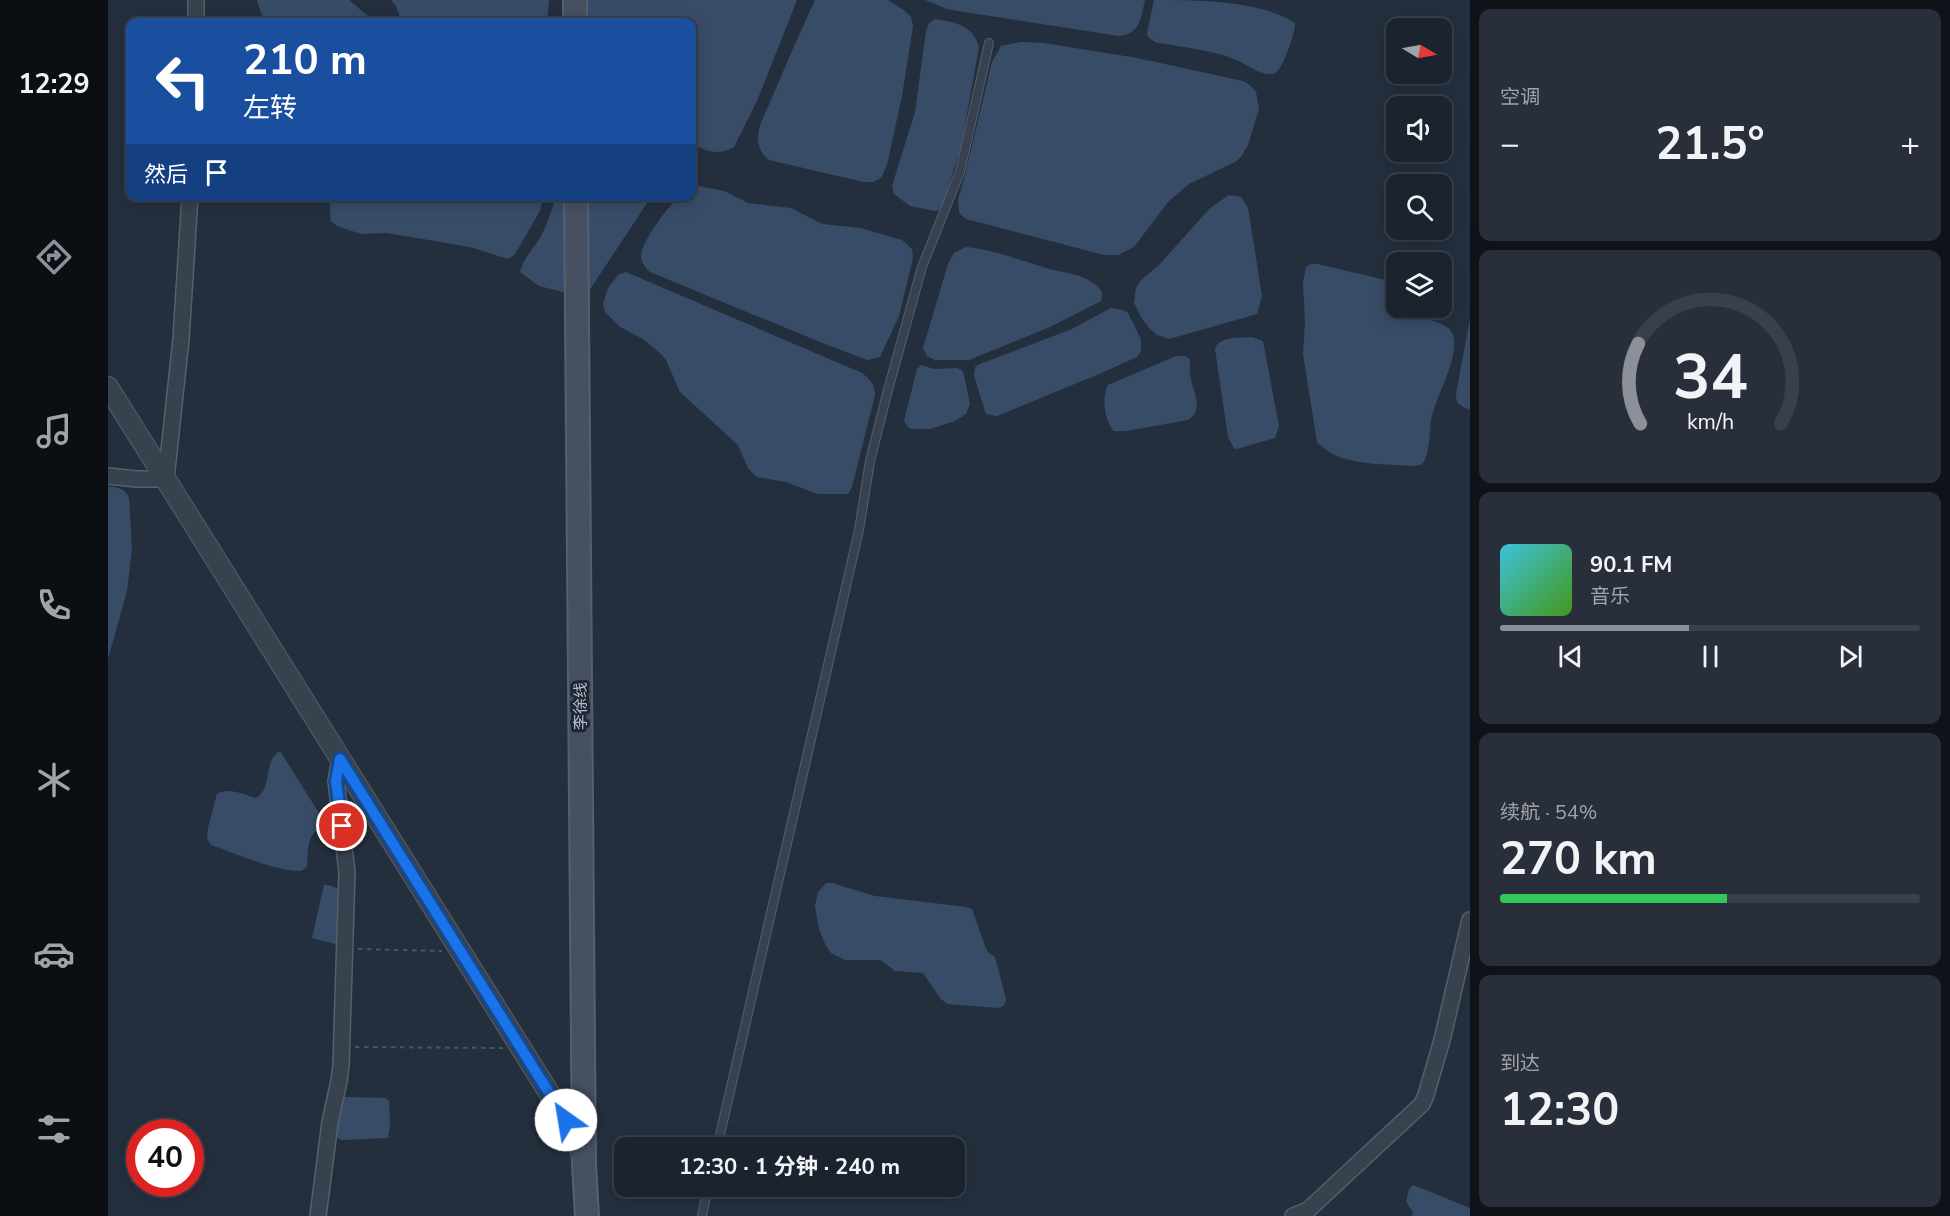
<!DOCTYPE html>
<html lang="zh">
<meta charset="utf-8">
<style>
body{margin:0;font-family:"Nunito Sans","Noto Sans SC",sans-serif;background:#282f3a;color:#f1f3f6;height:100vh;display:flex;flex-direction:column;font-size:22px;white-space:nowrap}
*{box-sizing:border-box;margin:0}
p{font-size:20px;color:#a0a4aa}
.icon{flex:none;width:33px;height:33px;fill:none;stroke:currentColor;stroke-width:2;stroke-linecap:round;stroke-linejoin:round}
.map{position:relative;flex:1;overflow:hidden}
.panel{display:flex;flex-direction:column;gap:9px;padding:9px;background:#0f1319;width:480px}
.panel>*{flex:none}
.banner{position:absolute;left:18px;top:18px;width:570px;height:183px;border-radius:12px;box-shadow:0 3px 15px #0003,0 0 0 2px #39404a;background:#1a4fa0;color:#fff;overflow:hidden}
.needle{width:39px;rotate:100deg}
.tools{position:absolute;left:1278px;top:18px;display:grid;gap:12px}
.tools a{display:grid;place-items:center;width:66px;height:66px;border-radius:12px;background:#1b232e;box-shadow:0 3px 15px #0003,0 0 0 2px #39404a;font-size:30px}
.speed{position:absolute;left:18px;top:1119px;display:flex;gap:12px;font-size:30px;font-weight:700;text-align:center}
.speed>*{display:grid;place-content:center;width:78px;height:78px;border-radius:50%;background:#1b232e;box-shadow:0 3px 15px #0003,0 0 0 2px #39404a;line-height:1}
.speed .limit{border:9px solid #d22;background:#fff;color:#111}
.pin{position:absolute;display:grid;place-items:center;width:51px;height:51px;color:#fff;margin:-26px;border:3px solid #fff;border-radius:50%;box-shadow:0 2px 6px #0007}
.me{position:absolute;width:66px;margin:-33px;rotate:328deg;stroke-linejoin:round;filter:drop-shadow(0 0 4px #0008)}
.turn{display:flex;align-items:center;gap:21px;height:126px;padding:0 18px;font-size:27px}
.turn .icon{width:78px;height:78px;stroke-width:2.5}
.turn b{display:block;font-size:42px;line-height:51px}
.then{display:flex;align-items:center;height:57px;padding:0 18px;background:#0003;gap:12px;font-size:22px}
.big{font-size:45px;font-weight:700;line-height:1.1}
.panel .card{flex:1;display:flex;flex-direction:column;justify-content:center;gap:9px;min-width:0;padding:0 21px;border-radius:12px;background:#282f3a}
.panel .dial{align-items:center;gap:0}
.dial svg{height:156px;overflow:visible;fill:none;stroke:#39404a;stroke-width:7;stroke-linecap:round;text-anchor:middle}
.dial text{fill:#f1f3f6;stroke:none}
.song{display:flex;align-items:center;gap:18px}
.cover{width:72px;height:72px;border-radius:9px;background:linear-gradient(135deg,hsl(190 70% 55%),hsl(100 70% 35%))}
.played{height:6px;border-radius:3px;background:linear-gradient(90deg,#8c9099 45%,#39404a 45%)}
.keys{display:flex;justify-content:space-around;direction:ltr}
.heat{display:flex;justify-content:space-between;align-items:center;font-size:33px;direction:ltr}
.charge{height:9px;border-radius:4px;background:linear-gradient(90deg,#34c759 54%,#39404a 0)}
.trip{position:absolute;left:506px;top:1137px;width:351px;height:60px;border-radius:12px;background:#1b232e;box-shadow:0 3px 15px #0003,0 0 0 2px #39404a;font-weight:700;line-height:60px;text-align:center}
main{display:flex;flex:1;min-height:0}
.dock{display:flex;flex-direction:column;width:108px;justify-content:space-around;align-items:center;background:#0b0e12;color:#a0a4aa}
.dock .icon{width:42px;height:42px}
.dock .selected{color:#8c9099}
.dock b{font-size:27px;color:#f1f3f6}
.map>svg:first-child{display:block}
</style>
<main>
<nav class="dock">
<b>12:29</b>
<svg class="icon selected" aria-label="directions" viewBox="0 0 24 24"><path d="M12 3l9 9-9 9-9-9zM9 14v-3h6M13 9l2 2-2 2"/></svg>
<svg class="icon" aria-label="music" viewBox="0 0 24 24"><path d="M9 18V5l10-2v13"/><circle cx="6" cy="18" r="3"/><circle cx="16" cy="16" r="3"/></svg>
<svg class="icon" aria-label="phone" viewBox="0 0 24 24"><path d="M5 4h4l2 5-3 2q2 4 5 5l2-3 5 2v4C11 20 4 13 5 4z"/></svg>
<svg class="icon" aria-label="climate" viewBox="0 0 24 24"><path d="M12 3v18M4 7l16 10M4 17L20 7"/></svg>
<svg class="icon" aria-label="car" viewBox="0 0 24 24"><path d="M5 17H2v-5l4-1 3-4h7l3 4 3 1v5h-3M9 17h6M6 11h13"/><circle cx="7" cy="17" r="2"/><circle cx="17" cy="17" r="2"/></svg>
<svg class="icon" aria-label="filters" viewBox="0 0 24 24"><path d="M4 7h16M4 17h16"/><circle cx="9" cy="7" r="2"/><circle cx="15" cy="17" r="2"/></svg>
</nav>
<div class="map">
<svg width="1362" height="1216" viewBox="0 0 1362 1216">
<rect width="100%" height="100%" fill="#242f3e"/>
<g fill="#394c67">
<polygon points="149,0 241,0 267,22 156,22"/>
<polygon points="283,0 441,0 439,22 294,22 288,6"/>
<path d="M462 0H689L649 101 626 147C608 156 601 151 584 145V22H459Z"/>
<path d="M707 0H780L797 11 803 17 805 26 794 96 779 165 773 178 765 182H756L661 160C655 155 651 149 650 140 649 127 658 112 663 100 677 66 692 33 707 0Z"/>
<path d="M817 0H1037C1033 18 1032 34 1011 36L856 12 839 9Z"/>
<path d="M1046 0C1088 0 1151 0 1187 23 1188 31 1175 69 1167 73 1155 78 1139 64 1128 60 1106 50 1072 47 1047 42L1040 37 1039 33Z"/>
<path d="M827 19C847 22 866 26 871 47L853 147 836 202 831 210 827 211 802 206 786 194 784 186 807 112 818 31 821 23Z"/>
<polygon points="913,42 936,43 1029,58 1135,81 1142,85 1148,92 1151,109 1140,145 1133,157 1127,162 1081,184 1060,202 1026,247 1010,255 996,255 858,219 851,213 850,200 857,175 884,62 893,46"/>
<path d="M591 186 616 191 640 203 683 208 714 224 752 228 794 240 804 249 805 258 791 316 772 357 759 360 712 342 542 272C537 267 533 263 533 256 533 242 560 207 570 197L584 196V187Z"/>
<polygon points="1121,195 1133,197 1140,208 1154,296 1149,314 1061,339 1049,335 1042,329 1034,319 1026,303 1028,288 1033,280 1052,264 1101,209"/>
<polygon points="221,197 221,196 435,197 432,211 407,254 400,259 362,247 279,233 253,234 229,226 223,221"/>
<path d="M447 197H543L479 294 471 296 431 286 412 272C415 259 425 249 432 238 439 225 444 211 447 197Z"/>
<path d="M858 247C884 249 910 260 935 267 952 273 978 273 991 288 995 292 994 296 993 301L942 327 861 360H827L819 356 815 348 840 264 846 253Z"/>
<path d="M1203 264H1209L1278 280C1286 288 1288 296 1288 308 1297 308 1309 315 1318 319 1326 321 1338 324 1343 331 1355 350 1330 393 1325 412 1320 426 1324 455 1313 465L1304 466C1272 463 1232 467 1209 442L1195 354 1197 322 1195 282 1198 267Z"/>
<path d="M518 272 754 373C762 379 767 385 767 395L744 487 740 494H710L678 482 649 477 640 468 630 445 572 392 558 360 552 353 535 339 512 327 497 312 495 304 500 288 510 275Z"/>
<polygon points="1003,308 1015,310 1020,313 1033,339 1033,351 1029,357 991,374 889,416 878,414 866,376 867,367 872,364 964,329"/>
<path d="M1362 319V410C1353 406 1348 405 1348 394Z"/>
<path d="M1144 337 1155 341 1171 426 1167 438 1129 449 1126 448 1120 437 1107 349C1111 336 1132 338 1144 337Z"/>
<path d="M1068 356H1077L1082 359C1082 366 1081 372 1083 379 1086 393 1096 411 1080 420L1018 431H1006C997 422 993 397 1000 385Z"/>
<polygon points="813,365 826,369 849,368 854,370 856,375 862,404 858,414 847,421 822,429 806,429 801,428 796,421 809,369"/>
<path d="M0 486C10 488 17 488 21 498L24 548 19 591 0 659Z"/>
<path d="M172 751 211 813C217 829 206 828 202 840 199 849 200 858 199 866L194 871C165 871 130 854 103 845L99 839 100 828 109 794C120 787 135 794 147 798 165 791 155 759 172 751Z"/>
<polygon points="718,883 724,883 767,896 858,907 864,909 877,946 880,952 887,957 898,999 896,1005 891,1008 839,1004 832,998 815,973 787,971 773,960 737,960 723,953 718,946 711,929 707,906 710,892"/>
<path d="M216 885C223 885 229 887 232 892L230 942 227 944 204 938Z"/>
<polygon points="239,1097 277,1098 281,1101 282,1126 280,1138 233,1140 227,1136 232,1102 235,1098"/>
<polygon points="1305,1185 1362,1208 1362,1216 1304,1216 1305,1213 1298,1201 1301,1189"/>
</g>
<g fill="none" stroke-linecap="round" stroke-linejoin="round">
<defs>
<g id="service">
<polyline points="609,1148 751,530 762,461 780,390 814,267 852,172 881,43"/>
<polyline points="594,1216 600,1186"/>
</g>
<g id="minor">
<polyline points="88,22 88,0"/>
<polyline points="0,476 28,479 58,479 73,339 82,196"/>
<polyline points="210,1216 222,1122 231,1081 233,1065 239,872 228,781 232,759"/>
<polyline points="1185,1216 1200,1210 1314,1104 1318,1095 1334,1040 1362,920"/>
</g>
<polyline id="tertiary" points="0,387 458,1120 469,1141 474,1155"/>
<g id="secondary">
<polyline points="467,0 467,22"/>
<polyline points="468,196 476,1165 479,1216"/>
</g>
</defs>
<use href="#service" stroke="#565f6c" stroke-width="10"/>
<use href="#minor" stroke="#565f6c" stroke-width="18"/>
<use href="#tertiary" stroke="#565f6c" stroke-width="22"/>
<use href="#secondary" stroke="#565f6c" stroke-width="26"/>
<g stroke="#44595c" stroke-width="2" stroke-dasharray="4.5 4.5" stroke-linecap="butt">
<polyline points="250,949 334,951"/>
<polyline points="247,1047 395,1048"/>
</g>
<use href="#service" stroke="#38414e" stroke-width="8"/>
<use href="#minor" stroke="#38414e" stroke-width="15"/>
<use href="#tertiary" stroke="#38414e" stroke-width="20"/>
<use href="#secondary" stroke="#465061" stroke-width="22"/>
</g>
<g fill="none" stroke-linecap="round" stroke-linejoin="round">
<defs>
<polyline id="route" points="234,826 228,781 232,759 458,1120"/>
</defs>
<use href="#route" stroke="#114b97" stroke-width="15"/>
<use href="#route" stroke="#1a73e8" stroke-width="10"/>
</g>
<g text-anchor="middle" stroke-width="6" stroke-linejoin="round" paint-order="stroke">
<g font-size="16" fill="#b4bcc9" stroke="#1d2633">
<text transform="translate(472 706) rotate(-90)" y="6">李徐线</text>
</g>
</g>
</svg>
<div class="tools">
<a><svg class="needle" viewBox="-14 -14 28 28"><path d="M0-13l5 13h-10z" fill="#e53935"/><path d="M0 13l5-13h-10z" fill="#a0a4aa"/></svg></a>
<a><svg class="icon" aria-label="sound" viewBox="0 0 24 24"><path d="M4 9h4l5-4v14l-5-4H4zM17 9q2 3 0 6"/></svg></a>
<a><svg class="icon" aria-label="search" viewBox="0 0 24 24"><circle cx="10" cy="10" r="6"/><path d="M15 15l6 6"/></svg></a>
<a><svg class="icon" aria-label="layers" viewBox="0 0 24 24"><path d="M12 4l9 5-9 5-9-5zM3 14l9 5 9-5"/></svg></a>
</div>
<div class="speed"><div class="limit">40</div></div>
<div class="pin" style="left:234px;top:826px;background:#d93025"><svg class="icon" aria-label="arrive" viewBox="0 0 24 24"><path d="M6 21V4h12l-3 4 3 4H6"/></svg></div>
<svg class="me" style="left:458px;top:1120px" viewBox="-20 -20 40 40"><circle r="19" fill="#fff"/><path d="M0-13L10 11 0 6-10 11z" fill="#1a73e8"/></svg>
<div class="trip">12:30 · 1 分钟 · 240 m</div>
<div class="banner">
<div class="turn"><svg class="icon" aria-label="left" viewBox="0 0 24 24"><path d="M17 20v-9H6M10 6l-5 5 5 5"/></svg><div><b>210 m</b>左转</div></div>
<div class="then">然后<svg class="icon" aria-label="arrive" viewBox="0 0 24 24"><path d="M6 21V4h12l-3 4 3 4H6"/></svg></div>
</div>
</div>
<section class="panel">
<div class="card"><p>空调</p>
<div class="heat"><a>−</a><b class="big">21.5°</b><a>+</a></div>
</div>
<div class="card dial"><svg viewBox="0 0 100 80">
<path d="M14 69A42 42 0 1 1 86 69"/>
<path d="M14 69A42 42 0 0 1 13 28" stroke="#8c9099"/>
<text x="50" y="56" font-size="32" font-weight="700">34</text>
<text x="50" y="72" font-size="11">km/h</text>
</svg></div>
<div class="card">
<div class="song"><i class="cover"></i><div><b>90.1 FM</b><p>音乐</p></div></div>
<div class="played"></div>
<div class="keys"><svg class="icon" aria-label="previous" viewBox="0 0 24 24"><path d="M18 5L8 12l10 7zM5 5v14"/></svg><svg class="icon" aria-label="pause" viewBox="0 0 24 24"><path d="M8 5v14M16 5v14"/></svg><svg class="icon" aria-label="next" viewBox="0 0 24 24"><path d="M6 5l10 7-10 7zM19 5v14"/></svg></div>
</div>
<div class="card"><p>续航 · 54%</p><b class="big">270 km</b><div class="charge"></div></div>
<div class="card"><p>到达</p><b class="big">12:30</b></div>
</section>
</main>
